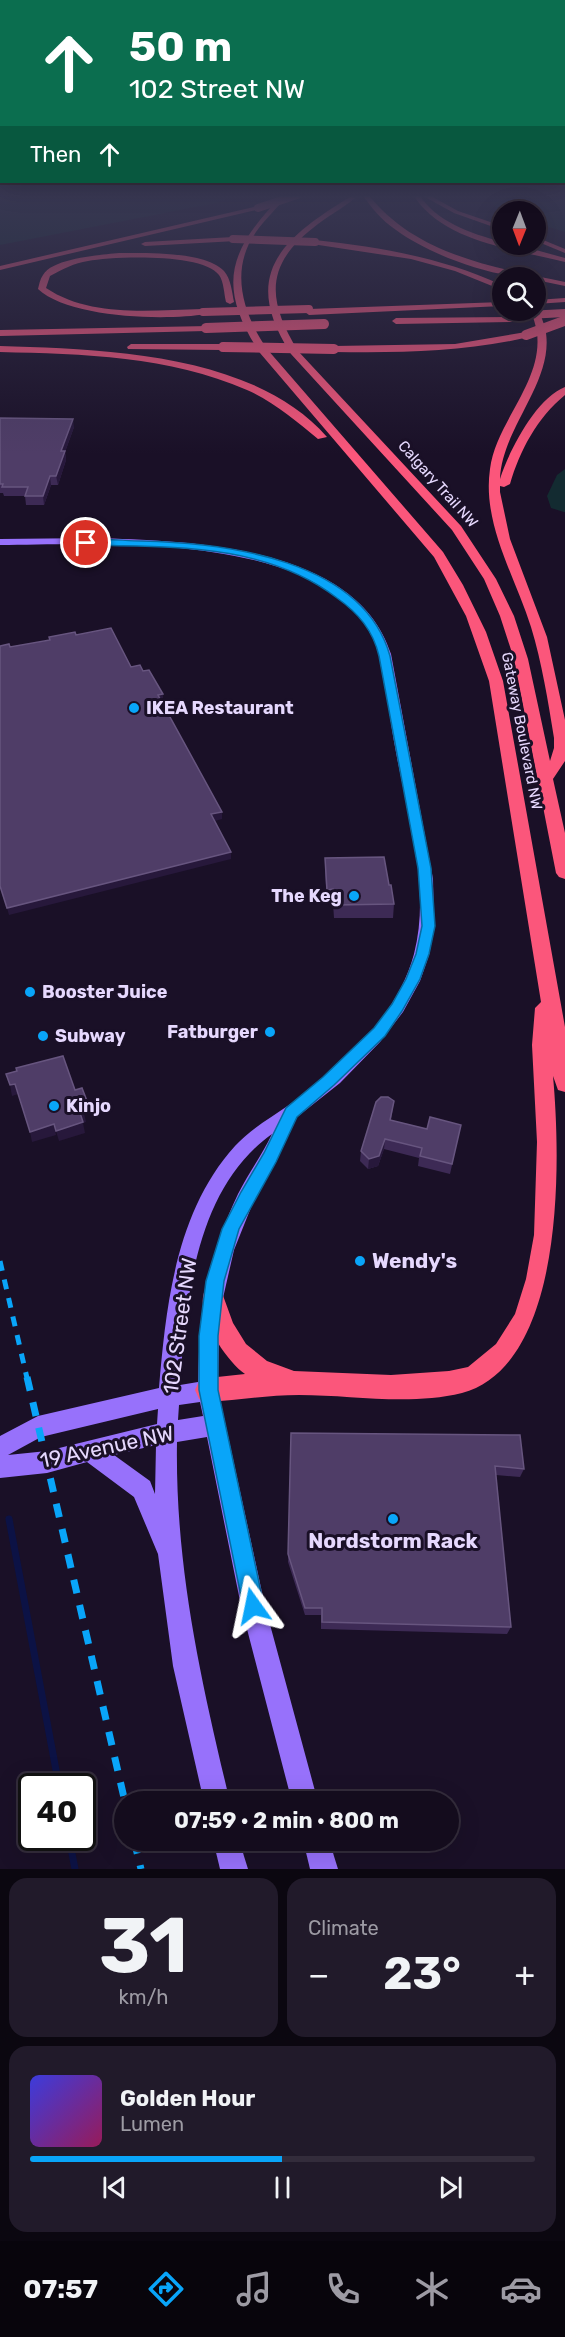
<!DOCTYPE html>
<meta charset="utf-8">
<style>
body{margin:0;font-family:Rubik,sans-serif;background:#211a2a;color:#f1f3f6;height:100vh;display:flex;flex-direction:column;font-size:22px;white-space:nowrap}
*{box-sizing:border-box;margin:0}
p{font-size:20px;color:#9d9ba4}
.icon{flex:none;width:33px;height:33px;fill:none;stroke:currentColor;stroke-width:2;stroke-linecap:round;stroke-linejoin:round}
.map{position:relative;height:1869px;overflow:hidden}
.drawer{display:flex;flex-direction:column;gap:9px;padding:9px;background:#0b0710;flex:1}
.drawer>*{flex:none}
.guide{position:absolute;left:0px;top:0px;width:566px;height:183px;box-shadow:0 6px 24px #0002,0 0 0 2px #332c3b;background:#0b6e4f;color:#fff;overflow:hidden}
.needle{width:39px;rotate:181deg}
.controls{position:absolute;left:492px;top:201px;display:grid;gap:12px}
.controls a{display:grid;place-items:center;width:54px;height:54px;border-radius:50%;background:#140c1d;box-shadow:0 6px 24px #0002,0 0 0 2px #332c3b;font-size:30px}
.speed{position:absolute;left:18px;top:1773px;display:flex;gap:12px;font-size:30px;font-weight:700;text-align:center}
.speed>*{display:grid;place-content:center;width:78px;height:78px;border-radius:50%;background:#140c1d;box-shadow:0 6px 24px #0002,0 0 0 2px #332c3b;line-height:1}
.speed .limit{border:3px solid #111;border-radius:9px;background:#fff;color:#111}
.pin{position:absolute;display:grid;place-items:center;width:51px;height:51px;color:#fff;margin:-26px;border:3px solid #fff;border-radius:50%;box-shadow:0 2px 6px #0007}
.me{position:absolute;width:66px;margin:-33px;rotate:348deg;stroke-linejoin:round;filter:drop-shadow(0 0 4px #0008)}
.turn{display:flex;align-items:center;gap:21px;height:126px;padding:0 30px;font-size:27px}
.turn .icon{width:78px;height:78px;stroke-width:2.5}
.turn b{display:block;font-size:42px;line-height:51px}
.then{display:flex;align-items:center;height:57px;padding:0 30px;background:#0003;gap:12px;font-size:22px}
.big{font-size:45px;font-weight:700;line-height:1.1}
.drawer .tile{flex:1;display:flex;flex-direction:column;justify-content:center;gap:9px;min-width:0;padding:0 21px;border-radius:18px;background:#211a2a}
.drawer .dial{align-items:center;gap:0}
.dial b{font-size:78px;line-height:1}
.song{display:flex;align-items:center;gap:18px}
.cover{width:72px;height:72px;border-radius:9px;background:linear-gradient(135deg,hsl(240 70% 55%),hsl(330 70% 35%))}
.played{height:6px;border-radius:3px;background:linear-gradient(90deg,#09a5f9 50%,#332c3b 50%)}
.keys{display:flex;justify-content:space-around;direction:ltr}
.heat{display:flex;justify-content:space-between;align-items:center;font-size:33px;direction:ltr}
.drawer .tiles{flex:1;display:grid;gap:9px;grid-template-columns:1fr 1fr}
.tile:last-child{grid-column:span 2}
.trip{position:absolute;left:114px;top:1791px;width:345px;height:60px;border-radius:30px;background:#140c1d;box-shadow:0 6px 24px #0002,0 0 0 2px #332c3b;font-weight:700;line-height:60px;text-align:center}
.tabs{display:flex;height:96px;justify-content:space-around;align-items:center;background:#08050c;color:#9d9ba4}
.tabs .icon{width:42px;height:42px}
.tabs .on{color:#09a5f9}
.tabs b{font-size:27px;color:#f1f3f6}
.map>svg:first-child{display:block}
</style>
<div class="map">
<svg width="565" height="1869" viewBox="0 0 565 1869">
<rect width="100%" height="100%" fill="#1a1027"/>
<g fill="#132b31">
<polygon points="0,193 241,193 216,203 0,245"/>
<polygon points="486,193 565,193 565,232 536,223 536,212 504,211 497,209"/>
<polygon points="565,469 565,512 564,512 551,508 547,496 557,475"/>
</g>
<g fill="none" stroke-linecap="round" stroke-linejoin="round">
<g stroke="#0c1245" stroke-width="7">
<polyline points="9,1519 59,1786"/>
<polyline points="69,1838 75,1869"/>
</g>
<polyline stroke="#392e47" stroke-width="8" stroke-dasharray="8 4" stroke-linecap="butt" points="352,198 360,193"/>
<g fill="#9771fb" fill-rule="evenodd">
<path d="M96 538C189 541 357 545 391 654L433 879 434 930 429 955 420 981 403 1012 380 1042 340 1083 297 1117 276 1162 254 1200 234 1250 223 1298 219 1336 218 1390 265 1606 318 1802H292L241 1606 207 1437 177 1442C175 1567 201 1681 230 1802H204L173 1666 158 1554 134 1497 87 1462 47 1473 0 1478V1436L38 1416 159 1388C166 1305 176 1211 235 1146 251 1129 270 1118 289 1105 340 1068 397 1018 414 954 431 888 408 817 396 752 390 720 386 686 379 654 342 529 102 544 0 545V539ZM272 1134C262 1155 248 1174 238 1194 208 1257 199 1313 198 1382L180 1385C186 1299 195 1189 272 1134ZM200 1402 203 1416 178 1420 179 1405ZM158 1409 157 1424 47 1451 8 1455 41 1437ZM156 1445 155 1494 150 1481 114 1455Z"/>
<polygon points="213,1840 239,1840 248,1869 220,1869"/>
<polygon points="303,1840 329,1840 338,1869 310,1869"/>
</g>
<g fill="#fb567b" fill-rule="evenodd">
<path d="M284 193H290C279 206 266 218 256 232 229 270 243 314 267 349L443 552 463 585 486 632 503 681 565 1027V1092L558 1090 553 1076C561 1163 565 1365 462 1393 408 1406 353 1395 299 1395 268 1395 238 1400 208 1402L199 1399 195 1390 199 1381 208 1378 245 1374C226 1361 194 1313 205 1290L213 1287 221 1290 233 1323 246 1344 267 1361 294 1371 391 1375 449 1371 468 1367 496 1344 515 1314 526 1279 534 1235 537 1142 532 1045 535 1008 541 1002 489 681 466 616 434 557 260 353C214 283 231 248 284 193Z"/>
<path d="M361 193H367C415 255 492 267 565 282V286L536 280V278C493 278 430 255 396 230 381 220 371 207 361 193Z"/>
<path d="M412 193H418C436 222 470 233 502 242V244H514L565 258V262C514 249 441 242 412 193Z"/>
<polygon points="425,195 429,195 458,211 502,226 502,230 454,213 425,197"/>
<path d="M350 197 355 198C342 209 326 217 313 228 264 266 268 302 298 351L461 526 496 579 514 616 528 659 550 761 554 748V738C548 701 542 663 531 627 515 576 482 524 490 469 496 422 543 382 537 333 536 325 533 318 531 310H536V308L539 310C541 317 545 325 546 333 553 383 502 428 500 479 509 451 536 398 565 387V395C537 418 520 450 510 484L504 487 500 486V492L510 539 547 637 565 720V761L553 779 565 833V879L559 877 556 873 514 659 500 616 484 579 452 530 291 354C240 275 281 239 350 197Z"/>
<polygon points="258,206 260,209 0,270 0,266"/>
<polygon points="233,237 236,241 145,246 141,244 145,242"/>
<polygon points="536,237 565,249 565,253 536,241"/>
<path d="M315 240C380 247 443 258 502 285V290L455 271 411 259 312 244Z"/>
<path d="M119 253C145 253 205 251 224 271 231 279 232 292 234 302L230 304 226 302C224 294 224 282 219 275 204 253 113 256 88 261 74 263 63 269 50 276L46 288C91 318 151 310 203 309L207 312 206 314C165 321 69 318 38 289 39 285 40 279 43 275 53 258 100 255 119 253Z"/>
<polygon points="565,298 565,302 536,304 536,300"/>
<polygon points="502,302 502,306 309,315 305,312 309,309"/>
<polygon points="514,317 514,321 511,322 396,324 392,321 396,318"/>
<polygon points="209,326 209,330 206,331 0,336 0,330"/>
<path d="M526 332 529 333V337C465 352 400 353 334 352L330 349 334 346 455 344Z"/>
<polygon points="131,344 223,344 227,347 223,350 128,349 127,347"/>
<path d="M0 346C103 349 254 353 327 437L318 439C296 421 274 402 247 390 169 356 83 354 0 352Z"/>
</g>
<polyline stroke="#09a5f9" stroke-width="5" stroke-dasharray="10 9" stroke-linecap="butt" points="0,1261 27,1378"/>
<g stroke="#09a5f9" stroke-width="7" stroke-dasharray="14 12" stroke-linecap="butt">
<polyline points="27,1377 125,1802"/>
<polyline points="134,1840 141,1869"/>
</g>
<g stroke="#fb567b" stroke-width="8">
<polyline points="258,208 297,195"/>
<polyline points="233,239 315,242"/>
<polyline points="203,312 309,309"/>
<polyline points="508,316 565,313"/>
<polyline points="560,323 565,321"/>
</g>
<g stroke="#fb567b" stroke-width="10">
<polyline points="206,328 324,324"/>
<polyline points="526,335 564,321"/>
<polyline points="223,347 334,349"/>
</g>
</g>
<g fill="#3d2a55">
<polygon points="0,418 74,427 65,452 66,460 58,485 51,485 44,505 26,505 25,496 4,496 3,493 0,493"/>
<polygon points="325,858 389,885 394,904 393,918 334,918 333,903 327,903 325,872"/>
<polygon points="394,1101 391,1120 427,1129 461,1125 450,1174 418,1166 419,1158 384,1149 378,1166 368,1169 360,1161 361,1151"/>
<polygon points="291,1433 524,1469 520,1477 496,1475 511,1627 507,1634 321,1629 321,1615 305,1615 288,1562"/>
</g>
<g fill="#27183b">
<polygon points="73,419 74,427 65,452 66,460 58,485 56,476 61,451"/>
<polygon points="50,476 51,485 44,505 43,496"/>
<polygon points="163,694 163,701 158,702 158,695"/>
<polygon points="222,812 222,819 211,822 211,814"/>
<polygon points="231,852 231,859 9,915 7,908"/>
<polygon points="15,1084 18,1094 12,1096 10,1085"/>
<polygon points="87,1101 89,1111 84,1113 86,1122 83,1123 85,1133 59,1141 56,1131 80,1113 81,1103"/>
<polygon points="54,1124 56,1135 32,1142 30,1132"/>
<polygon points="385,1139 384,1149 378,1166 368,1169 369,1159"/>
</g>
<g fill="#4f3d67" stroke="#67557f" stroke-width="1.5">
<polygon points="0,418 73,419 61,451 65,451 56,476 50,476 43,496 25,496 28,487 2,487 3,484 0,484"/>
<polygon points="111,628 131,667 140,665 143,671 149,670 163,694 158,695 222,812 211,814 231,852 7,908 0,886 0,646 9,644 10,647 50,640 49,637 75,632 76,635"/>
<polygon points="384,857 389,885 391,885 394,904 335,905 333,889 327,890 325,858"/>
<polygon points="63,1056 75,1090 82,1088 87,1101 81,1103 84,1112 80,1113 83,1122 56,1131 54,1124 30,1132 15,1084 10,1085 6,1074 17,1071 16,1068"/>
<polygon points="381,1097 388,1097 394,1101 390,1120 427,1129 430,1117 461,1125 452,1164 420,1156 422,1148 385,1139 379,1156 369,1159 361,1151 376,1102"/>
<polygon points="291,1433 520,1435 524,1469 495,1466 511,1627 322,1622 322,1608 305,1608 288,1554"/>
</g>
<linearGradient id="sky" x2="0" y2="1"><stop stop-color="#0e0915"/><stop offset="0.43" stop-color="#383752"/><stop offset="1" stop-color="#383752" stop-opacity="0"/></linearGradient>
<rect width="565" height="454" fill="url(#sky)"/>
<path fill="#09a5f9" stroke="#066ba2" stroke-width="1.5" d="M83 541C101 537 123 541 142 541 225 543 363 559 390 656L431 868 435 926 429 954 420 979 402 1011 385 1036 334 1085 297 1117 276 1162 239 1229 224 1281 218 1336V1390L264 1606 261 1614 253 1617 246 1614 243 1606 199 1390V1336L206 1281 222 1229 241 1192 264 1153 286 1108 323 1077 374 1028 392 1004 406 979 416 954 422 926 418 868 379 656C373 630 358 613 337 598 266 543 171 547 86 545L81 543Z"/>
<g fill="#09a5f9" stroke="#1a1027" stroke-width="2">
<circle cx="134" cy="708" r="6"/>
<circle cx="354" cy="896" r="6"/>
<circle cx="30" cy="992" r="6"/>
<circle cx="270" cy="1032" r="6"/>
<circle cx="43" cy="1036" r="6"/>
<circle cx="54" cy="1106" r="6"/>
<circle cx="360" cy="1261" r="6"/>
<circle cx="393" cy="1519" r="6"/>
</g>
<g text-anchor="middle" stroke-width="6" stroke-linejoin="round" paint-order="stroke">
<g font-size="15" fill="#e6d8fe" stroke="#1a1027">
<text transform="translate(438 484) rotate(48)" y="5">Calgary Trail NW</text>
<text transform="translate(522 731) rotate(79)" y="5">Gateway Boulevard NW</text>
</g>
<g font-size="18" font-weight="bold" fill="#e6d8fe" stroke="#1a1027" text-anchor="start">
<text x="146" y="714">IKEA Restaurant</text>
<text x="342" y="902" text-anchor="end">The Keg</text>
<text x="42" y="998">Booster Juice</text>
<text x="258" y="1038" text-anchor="end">Fatburger</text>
<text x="55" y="1042">Subway</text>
<text x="66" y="1112">Kinjo</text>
</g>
<g font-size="21" font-weight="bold" fill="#e6d8fe" stroke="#1a1027" text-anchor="start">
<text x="372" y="1268">Wendy's</text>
<text x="393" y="1548" text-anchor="middle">Nordstorm Rack</text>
</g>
<g font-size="21" fill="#e6d8fe" stroke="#1a1027">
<text transform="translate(180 1326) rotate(-82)" y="7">102 Street NW</text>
<text transform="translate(107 1447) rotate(-12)" y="7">19 Avenue NW</text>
</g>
</g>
</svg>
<div class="controls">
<a><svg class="needle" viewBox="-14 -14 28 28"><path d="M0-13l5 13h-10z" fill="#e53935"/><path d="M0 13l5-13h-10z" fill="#9d9ba4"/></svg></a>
<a><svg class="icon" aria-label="search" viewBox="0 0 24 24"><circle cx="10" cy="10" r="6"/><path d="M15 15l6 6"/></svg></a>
</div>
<div class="speed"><div class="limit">40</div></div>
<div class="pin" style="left:86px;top:543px;background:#d93025"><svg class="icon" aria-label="arrive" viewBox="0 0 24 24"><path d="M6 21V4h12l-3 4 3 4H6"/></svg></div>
<svg class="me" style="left:253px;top:1606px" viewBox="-20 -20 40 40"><path d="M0-17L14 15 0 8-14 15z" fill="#09a5f9" stroke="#fff" stroke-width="4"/></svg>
<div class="trip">07:59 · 2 min · 800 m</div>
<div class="guide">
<div class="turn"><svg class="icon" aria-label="ahead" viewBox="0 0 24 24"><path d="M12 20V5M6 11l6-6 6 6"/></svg><div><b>50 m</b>102 Street NW</div></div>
<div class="then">Then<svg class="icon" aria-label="ahead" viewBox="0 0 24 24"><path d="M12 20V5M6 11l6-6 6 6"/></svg></div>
</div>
</div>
<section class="drawer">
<div class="tiles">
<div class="tile dial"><b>31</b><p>km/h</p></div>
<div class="tile"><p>Climate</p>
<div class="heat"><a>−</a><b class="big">23°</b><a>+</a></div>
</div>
<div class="tile">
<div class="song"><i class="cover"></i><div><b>Golden Hour</b><p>Lumen</p></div></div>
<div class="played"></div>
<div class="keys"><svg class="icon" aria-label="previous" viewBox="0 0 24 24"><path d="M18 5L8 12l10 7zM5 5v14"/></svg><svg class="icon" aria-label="pause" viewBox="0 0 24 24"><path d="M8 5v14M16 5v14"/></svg><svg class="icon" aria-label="next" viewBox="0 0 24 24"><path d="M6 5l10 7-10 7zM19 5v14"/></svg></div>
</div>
</div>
</section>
<nav class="tabs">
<b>07:57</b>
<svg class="icon on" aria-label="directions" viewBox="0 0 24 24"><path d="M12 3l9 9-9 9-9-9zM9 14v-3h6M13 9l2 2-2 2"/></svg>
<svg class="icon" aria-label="music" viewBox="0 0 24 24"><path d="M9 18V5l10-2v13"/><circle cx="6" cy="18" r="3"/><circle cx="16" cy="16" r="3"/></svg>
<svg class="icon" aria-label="phone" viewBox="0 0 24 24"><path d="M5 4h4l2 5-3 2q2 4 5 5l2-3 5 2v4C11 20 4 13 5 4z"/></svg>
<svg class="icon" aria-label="climate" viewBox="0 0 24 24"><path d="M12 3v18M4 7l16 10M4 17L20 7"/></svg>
<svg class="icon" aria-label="car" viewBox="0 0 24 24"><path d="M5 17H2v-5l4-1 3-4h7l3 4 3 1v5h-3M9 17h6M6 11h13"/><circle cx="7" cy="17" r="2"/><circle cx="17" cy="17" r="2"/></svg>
</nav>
